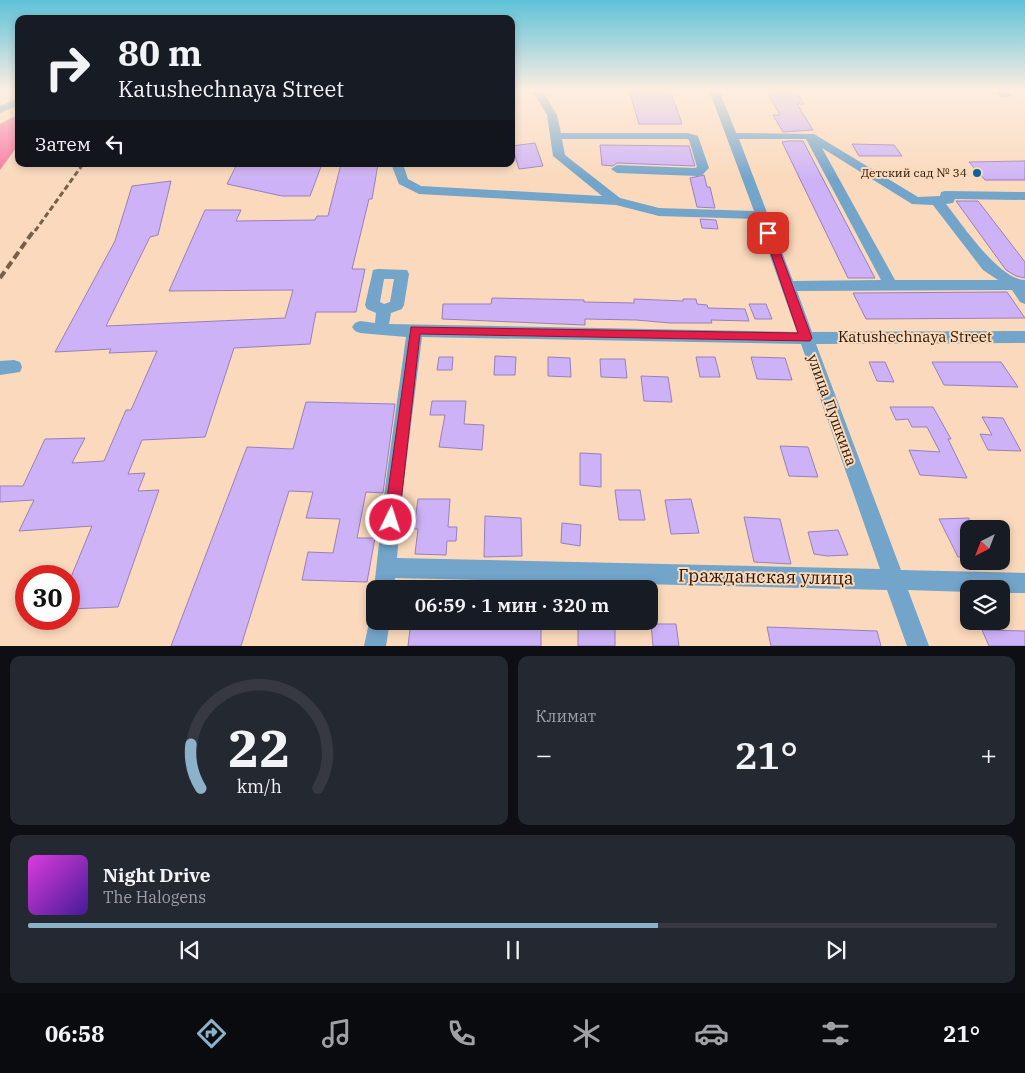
<!DOCTYPE html>
<html lang="ru">
<meta charset="utf-8">
<style>
body{margin:0;font-family:"IBM Plex Serif",serif;background:#242831;color:#f1f3f6;height:100vh;display:flex;flex-direction:column;font-size:19px;white-space:nowrap}
*{box-sizing:border-box;margin:0}
p{font-size:16px;color:#9ea1a6}
.icon{flex:none;width:28px;height:28px;fill:none;stroke:currentColor;stroke-width:2;stroke-linecap:round;stroke-linejoin:round}
.map{position:relative;height:646px;overflow:hidden}
.panel{display:flex;flex-direction:column;gap:10px;padding:10px;background:#0d0f14;flex:1}
.panel>*{flex:none}
.guide{position:absolute;left:15px;top:15px;width:500px;height:152px;border-radius:10px;box-shadow:0 2px 8px #0003;background:#171b24;color:#f1f3f6;overflow:hidden}
.needle{width:32px;rotate:222deg}
.controls{position:absolute;left:960px;top:520px;display:grid;gap:10px}
.controls a{display:grid;place-items:center;width:50px;height:50px;border-radius:10px;background:#171b24;box-shadow:0 2px 8px #0003;font-size:25px}
.speed{position:absolute;left:15px;top:565px;display:flex;gap:10px;font-size:25px;font-weight:700;text-align:center}
.speed>*{display:grid;place-content:center;width:65px;height:65px;border-radius:50%;background:#171b24;box-shadow:0 2px 8px #0003;line-height:1}
.speed .limit{border:8px solid #d22;background:#fff;color:#111}
.pin{position:absolute;display:grid;place-items:center;width:42px;height:42px;color:#fff;margin:-21px;border-radius:10px;box-shadow:0 2px 8px #0006}
.me{position:absolute;width:55px;margin:-28px;rotate:4deg;stroke-linejoin:round;filter:drop-shadow(0 0 4px #0008)}
.turn{display:flex;align-items:center;gap:18px;height:105px;padding:0 20px;font-size:22px}
.turn .icon{width:65px;height:65px;stroke-width:2.5}
.turn b{display:block;font-size:35px;line-height:42px}
.then{display:flex;align-items:center;height:48px;padding:0 20px;background:#0003;gap:10px;font-size:19px}
.big{font-size:38px;font-weight:600;line-height:1.1}
.panel .tile{flex:1;display:flex;flex-direction:column;justify-content:center;gap:8px;min-width:0;padding:0 18px;border-radius:10px;background:#242831}
.panel .dial{align-items:center;gap:0}
.dial svg{height:130px;overflow:visible;fill:none;stroke:#363941;stroke-width:7;stroke-linecap:round;text-anchor:middle}
.dial text{fill:#f1f3f6;stroke:none}
.song{display:flex;align-items:center;gap:15px}
.cover{width:60px;height:60px;border-radius:8px;background:linear-gradient(135deg,hsl(300 70% 55%),hsl(260 70% 35%))}
.played{height:5px;border-radius:2px;background:linear-gradient(90deg,#8bb2ca 65%,#363941 65%)}
.keys{display:flex;justify-content:space-around;direction:ltr}
.heat{display:flex;justify-content:space-between;align-items:center;font-size:28px;direction:ltr}
.panel .tiles{flex:1;display:grid;gap:10px;grid-template-columns:1fr 1fr}
.tile:last-child{grid-column:span 2}
.trip{position:absolute;left:366px;top:580px;width:292px;height:50px;border-radius:10px;background:#171b24;box-shadow:0 2px 8px #0003;font-weight:600;line-height:50px;text-align:center}
.menu{display:flex;height:80px;justify-content:space-around;align-items:center;background:#090b0e;color:#9ea1a6}
.menu .icon{width:35px;height:35px}
.menu .current{color:#8bb2ca}
.menu b{font-size:22px;color:#f1f3f6}
.map>svg:first-child{display:block}
</style>
<div class="map">
<svg width="1025" height="646" viewBox="0 0 1025 646">
<rect width="100%" height="100%" fill="#fad9bc"/>
<polygon fill="#f8739d" points="13,117 19,118 19,144 0,170 0,124"/>
<g fill="#ceb2f8" stroke="#9780ba">
<polygon points="629,90 670,90 682,124 639,124"/>
<polygon points="766,90 795,90 804,104 797,104 813,130 783,132 773,115 780,115"/>
<polygon points="788,141 803,141 875,278 848,278 782,142"/>
<polygon points="535,143 543,166 519,169 512,146"/>
<polygon points="852,144 894,145 902,156 859,156"/>
<polygon points="600,145 689,146 695,166 617,163 613,166 602,165"/>
<polygon points="1025,161 1025,180 985,180 969,162"/>
<polygon points="237,164 322,164 310,196 282,196 227,184"/>
<polygon points="341,164 378,164 372,199 369,199 352,269 365,269 356,312 316,312 310,344 234,348 205,437 142,440 128,474 145,473 138,491 159,490 118,607 69,609 69,582 92,526 19,531 34,500 0,502 0,486 23,486 45,439 85,438 72,463 104,461 126,410 131,410 157,351 109,353 111,349 55,352 115,241 132,186 171,181 158,235 150,237 106,326 285,318 293,290 169,291 205,210 241,210 236,221 315,220 317,216 328,216"/>
<polygon points="704,175 707,187 710,187 715,208 697,207 690,178"/>
<polygon points="956,201 978,201 1025,262 1025,278 1016,276 1006,270"/>
<polygon points="700,219 716,220 718,229 702,228"/>
<polygon points="1007,292 1025,318 866,319 853,293"/>
<polygon points="492,298 584,300 584,302 634,303 634,299 683,301 683,299 696,299 697,304 707,305 708,308 745,309 749,321 711,320 712,323 670,323 636,320 585,319 585,325 442,319 443,304 491,304"/>
<polygon points="749,304 766,304 772,319 755,319"/>
<polygon points="495,356 516,357 515,375 494,375"/>
<polygon points="439,357 453,357 452,370 437,370"/>
<polygon points="548,357 570,358 571,377 548,376"/>
<polygon points="696,357 715,357 720,377 700,377"/>
<polygon points="751,357 785,358 792,380 757,379"/>
<polygon points="600,359 625,359 627,378 601,377"/>
<polygon points="869,362 885,362 894,382 877,381"/>
<polygon points="932,362 1001,362 1018,387 944,385"/>
<polygon points="641,376 668,377 672,402 644,401"/>
<polygon points="432,401 466,401 464,424 484,425 482,450 439,447 445,415 430,415"/>
<polygon points="306,402 395,404 383,493 366,492 357,538 375,538 367,582 302,580 308,552 333,553 340,519 306,518 313,492 289,491 241,646 171,646 247,447 293,449"/>
<polygon points="890,407 933,407 951,439 948,439 967,478 920,475 909,450 940,452 927,427 912,427 908,419 896,420"/>
<polygon points="982,417 1003,418 1021,451 988,450 980,434 992,435"/>
<polygon points="780,446 808,447 818,477 789,476"/>
<polygon points="580,453 601,454 601,487 580,485"/>
<polygon points="615,490 640,490 645,520 619,520"/>
<polygon points="418,499 450,499 448,527 457,527 456,541 447,541 446,555 415,554 418,529 414,529"/>
<polygon points="691,499 699,533 671,534 665,500"/>
<polygon points="485,516 521,518 522,556 484,557"/>
<polygon points="744,517 780,519 791,564 754,562"/>
<polygon points="969,518 969,557 958,557 939,519"/>
<polygon points="562,523 581,525 580,546 561,543"/>
<polygon points="838,530 848,555 827,556 814,554 808,532"/>
<polygon points="411,621 541,626 541,646 408,646"/>
<polygon points="578,624 615,628 615,646 578,646"/>
<polygon points="651,624 676,624 679,646 653,646"/>
<polygon points="767,627 877,631 881,646 771,646"/>
<polygon points="982,630 1025,631 1025,646 989,646"/>
</g>
<g fill="none" stroke-linecap="round" stroke-linejoin="round">
<g fill="#73a4c9" fill-rule="evenodd">
<path d="M532 90H542L557 115 561 133H688L698 136 709 168 702 175 698 176 617 173 611 169 617 165 695 168 697 167 689 140 687 139H562L565 155 620 198 659 208 754 211 709 90H719L736 133 814 134 918 197 940 196 941 192 945 191 1025 192V200L955 199 953 203 946 204C962 224 999 280 1025 280V304L1020 302 1012 290 797 291 812 332 1025 331V343L816 344 901 570 1025 573V593H1001V589H969V592L908 590 929 646H907L887 590 395 578 394 589H375V592L374 589 385 488 406 337 360 333 355 331 352 327 355 323 360 321 375 323 376 313 367 309 365 305 373 270 378 269 407 270 409 274 404 305 402 309 391 313 389 324 797 332 757 219 659 216 616 205 419 194 399 184 391 164H403L408 179 421 186 602 196 553 156 547 115ZM739 139H806L881 280 793 281ZM822 148 912 204 933 205 983 270 998 280H895ZM384 279H394L390 302 384 304 380 302ZM422 337 801 344 880 569 397 558 403 488Z"/>
<polygon points="995,90 1005,90 1010,95 1009,97 1001,97"/>
<polygon points="19,98 19,105 0,113 0,106"/>
<polygon points="14,360 20,362 22,367 20,372 0,375 0,361"/>
<polygon points="375,612 375,621 390,621 386,646 364,646 371,613"/>
</g>
<polyline stroke="#785f49" stroke-width="3" stroke-dasharray="5.5 3" stroke-linecap="butt" points="35,231 83,164"/>
<polyline stroke="#785f49" stroke-width="4" stroke-dasharray="8 4" stroke-linecap="butt" points="0,278 35,229"/>
</g>
<linearGradient id="sky" x2="0" y2="1"><stop stop-color="#5dc2d9"/><stop offset="0.5" stop-color="#fdeee1"/><stop offset="1" stop-color="#fdeee1" stop-opacity="0"/></linearGradient>
<rect width="1025" height="180" fill="url(#sky)"/>
<polygon fill="#e11d48" stroke="#92132f" points="768,229 773,233 812,338 810,341 420,334 399,520 396,525 391,527 386,525 384,520 411,327 798,333 764,233"/>
<circle fill="#0e6294" stroke="#fad9bc" stroke-width="2" cx="977" cy="173" r="5"/>
<g text-anchor="middle" stroke-width="4" stroke-linejoin="round" paint-order="stroke">
<g font-size="12" fill="#2a1704" stroke="#fad9bc" text-anchor="end">
<text x="967" y="177">Детский сад № 34</text>
</g>
<g font-size="15" fill="#2a1704" stroke="#fad9bc">
<text x="915" y="342">Katushechnaya Street</text>
<text transform="translate(832 410) rotate(70)" y="5">улица Пушкина</text>
</g>
<g font-size="18" fill="#2a1704" stroke="#fad9bc">
<text transform="translate(766 577) rotate(1)" y="6">Гражданская улица</text>
</g>
</g>
</svg>
<div class="controls">
<a><svg class="needle" viewBox="-14 -14 28 28"><path d="M0-13l5 13h-10z" fill="#e53935"/><path d="M0 13l5-13h-10z" fill="#9ea1a6"/></svg></a>
<a><svg class="icon" aria-label="layers" viewBox="0 0 24 24"><path d="M12 4l9 5-9 5-9-5zM3 14l9 5 9-5"/></svg></a>
</div>
<div class="speed"><div class="limit">30</div></div>
<div class="pin" style="left:768px;top:233px;background:#d93025"><svg class="icon" aria-label="arrive" viewBox="0 0 24 24"><path d="M6 21V4h12l-3 4 3 4H6"/></svg></div>
<svg class="me" style="left:391px;top:520px" viewBox="-20 -20 40 40"><circle r="17" fill="#e11d48" stroke="#fff" stroke-width="3"/><path d="M0-11L8 9 0 5-8 9z" fill="#fff"/></svg>
<div class="trip">06:59 · 1 мин · 320 m</div>
<div class="guide">
<div class="turn"><svg class="icon" aria-label="right" viewBox="0 0 24 24"><path d="M7 20v-9h11M14 6l5 5-5 5"/></svg><div><b>80 m</b>Katushechnaya Street</div></div>
<div class="then">Затем<svg class="icon" aria-label="left" viewBox="0 0 24 24"><path d="M17 20v-9H6M10 6l-5 5 5 5"/></svg></div>
</div>
</div>
<section class="panel">
<div class="tiles">
<div class="tile dial"><svg viewBox="0 0 100 80">
<path d="M14 69A42 42 0 1 1 86 69"/>
<path d="M14 69A42 42 0 0 1 8 42" stroke="#8bb2ca"/>
<text x="50" y="56" font-size="32" font-weight="700">22</text>
<text x="50" y="72" font-size="11">km/h</text>
</svg></div>
<div class="tile"><p>Климат</p>
<div class="heat"><a>−</a><b class="big">21°</b><a>+</a></div>
</div>
<div class="tile">
<div class="song"><i class="cover"></i><div><b>Night Drive</b><p>The Halogens</p></div></div>
<div class="played"></div>
<div class="keys"><svg class="icon" aria-label="previous" viewBox="0 0 24 24"><path d="M18 5L8 12l10 7zM5 5v14"/></svg><svg class="icon" aria-label="pause" viewBox="0 0 24 24"><path d="M8 5v14M16 5v14"/></svg><svg class="icon" aria-label="next" viewBox="0 0 24 24"><path d="M6 5l10 7-10 7zM19 5v14"/></svg></div>
</div>
</div>
</section>
<nav class="menu">
<b>06:58</b>
<svg class="icon current" aria-label="directions" viewBox="0 0 24 24"><path d="M12 3l9 9-9 9-9-9zM9 14v-3h6M13 9l2 2-2 2"/></svg>
<svg class="icon" aria-label="music" viewBox="0 0 24 24"><path d="M9 18V5l10-2v13"/><circle cx="6" cy="18" r="3"/><circle cx="16" cy="16" r="3"/></svg>
<svg class="icon" aria-label="phone" viewBox="0 0 24 24"><path d="M5 4h4l2 5-3 2q2 4 5 5l2-3 5 2v4C11 20 4 13 5 4z"/></svg>
<svg class="icon" aria-label="climate" viewBox="0 0 24 24"><path d="M12 3v18M4 7l16 10M4 17L20 7"/></svg>
<svg class="icon" aria-label="car" viewBox="0 0 24 24"><path d="M5 17H2v-5l4-1 3-4h7l3 4 3 1v5h-3M9 17h6M6 11h13"/><circle cx="7" cy="17" r="2"/><circle cx="17" cy="17" r="2"/></svg>
<svg class="icon" aria-label="filters" viewBox="0 0 24 24"><path d="M4 7h16M4 17h16"/><circle cx="9" cy="7" r="2"/><circle cx="15" cy="17" r="2"/></svg>
<b>21°</b>
</nav>
